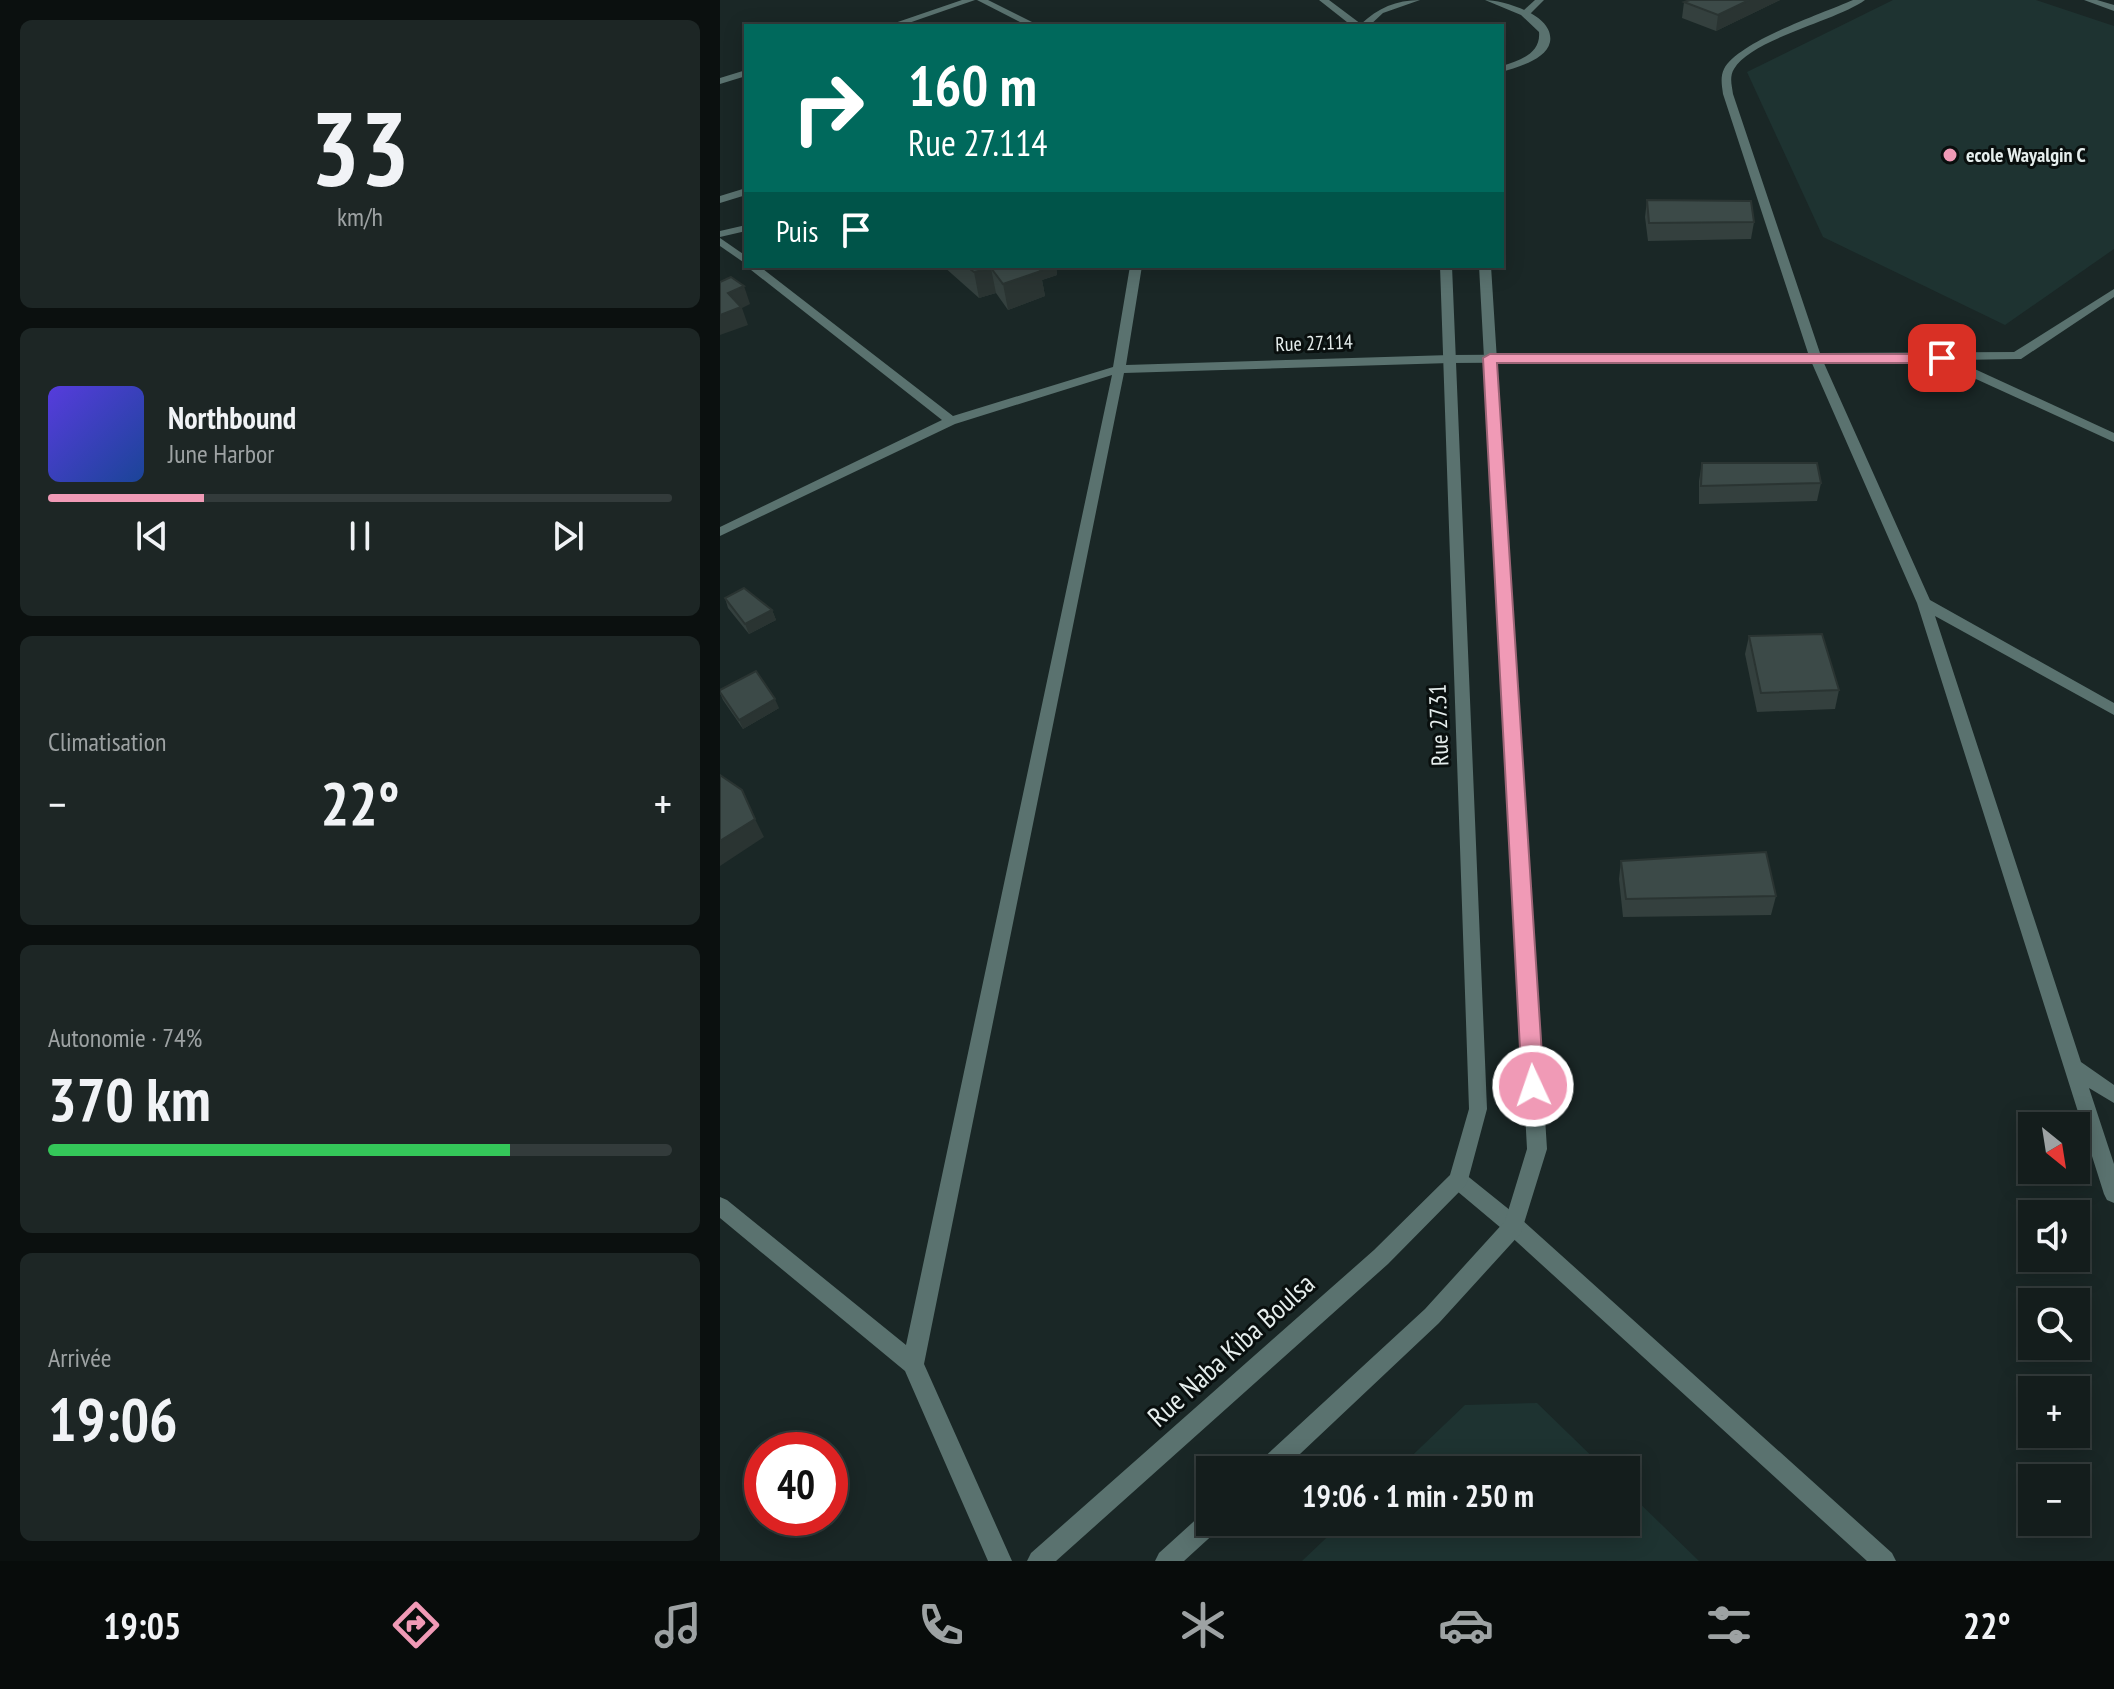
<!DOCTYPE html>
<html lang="fr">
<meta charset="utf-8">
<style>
body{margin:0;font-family:"PT Sans Narrow",sans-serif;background:#1d2625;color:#f1f3f6;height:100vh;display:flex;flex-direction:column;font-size:30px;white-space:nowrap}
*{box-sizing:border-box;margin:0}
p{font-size:26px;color:#9da2a3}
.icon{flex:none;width:44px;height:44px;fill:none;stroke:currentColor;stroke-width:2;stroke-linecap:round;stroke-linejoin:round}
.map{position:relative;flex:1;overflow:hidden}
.drawer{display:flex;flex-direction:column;gap:20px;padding:20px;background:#0b100f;width:720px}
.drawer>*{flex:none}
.top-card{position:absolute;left:24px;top:24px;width:760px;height:244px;border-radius:0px;box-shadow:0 4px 20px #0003,0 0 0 2px #333b3b;background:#00695c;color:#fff;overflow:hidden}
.needle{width:52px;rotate:150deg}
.buttons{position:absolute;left:1298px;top:1112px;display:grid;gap:16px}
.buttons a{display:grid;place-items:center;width:72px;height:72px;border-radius:0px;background:#141d1c;box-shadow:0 4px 20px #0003,0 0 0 2px #333b3b;font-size:40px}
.speed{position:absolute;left:24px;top:1432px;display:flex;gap:16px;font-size:40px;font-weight:700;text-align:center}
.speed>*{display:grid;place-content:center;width:104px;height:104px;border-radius:50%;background:#141d1c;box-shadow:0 4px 20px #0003,0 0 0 2px #333b3b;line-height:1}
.speed .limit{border:12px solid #d22;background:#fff;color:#111}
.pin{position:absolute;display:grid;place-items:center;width:68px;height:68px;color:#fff;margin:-34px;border-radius:16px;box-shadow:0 4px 12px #0006}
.me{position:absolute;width:88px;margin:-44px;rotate:357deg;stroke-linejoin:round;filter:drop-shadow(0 0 6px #0008)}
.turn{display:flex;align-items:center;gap:28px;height:168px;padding:0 32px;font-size:36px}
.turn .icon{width:104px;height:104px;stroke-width:2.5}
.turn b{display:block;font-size:56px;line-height:68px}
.then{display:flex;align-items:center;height:76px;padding:0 32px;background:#0003;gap:16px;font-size:30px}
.big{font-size:60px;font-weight:700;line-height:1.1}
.drawer .card{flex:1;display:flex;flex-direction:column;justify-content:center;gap:12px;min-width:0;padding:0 28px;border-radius:12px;background:#1d2625}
.drawer .dial{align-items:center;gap:0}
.dial b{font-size:104px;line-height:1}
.song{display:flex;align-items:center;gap:24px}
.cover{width:96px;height:96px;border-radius:12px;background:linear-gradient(135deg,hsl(250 70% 55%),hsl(220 70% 35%))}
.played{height:8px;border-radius:4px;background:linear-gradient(90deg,#f09ab6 25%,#333b3b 25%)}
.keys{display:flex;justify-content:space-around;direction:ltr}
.heat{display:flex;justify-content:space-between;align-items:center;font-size:44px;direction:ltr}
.charge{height:12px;border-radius:6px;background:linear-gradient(90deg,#34c759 74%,#333b3b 0)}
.trip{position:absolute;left:476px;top:1456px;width:444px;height:80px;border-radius:0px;background:#141d1c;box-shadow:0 4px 20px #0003,0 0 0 2px #333b3b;font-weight:700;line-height:80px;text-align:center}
.menu{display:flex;height:128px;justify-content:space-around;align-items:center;background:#080c0b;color:#9da2a3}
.menu .icon{width:56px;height:56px}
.menu .on{color:#f09ab6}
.menu b{font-size:36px;color:#f1f3f6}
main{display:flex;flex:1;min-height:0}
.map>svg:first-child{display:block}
</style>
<main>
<section class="drawer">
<div class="card dial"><b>33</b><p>km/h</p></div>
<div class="card">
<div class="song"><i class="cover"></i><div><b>Northbound</b><p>June Harbor</p></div></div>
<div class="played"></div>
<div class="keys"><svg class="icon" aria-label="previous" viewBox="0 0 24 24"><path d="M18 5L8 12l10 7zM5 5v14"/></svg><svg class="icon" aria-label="pause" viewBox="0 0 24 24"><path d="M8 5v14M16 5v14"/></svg><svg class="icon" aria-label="next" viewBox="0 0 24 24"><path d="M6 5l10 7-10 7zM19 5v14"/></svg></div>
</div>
<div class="card"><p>Climatisation</p>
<div class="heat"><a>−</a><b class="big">22°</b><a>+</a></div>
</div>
<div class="card"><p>Autonomie · 74%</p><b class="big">370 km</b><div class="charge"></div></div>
<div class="card"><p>Arrivée</p><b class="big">19:06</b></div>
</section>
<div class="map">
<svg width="1394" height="1561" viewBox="0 0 1394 1561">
<rect width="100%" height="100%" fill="#1a2726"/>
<g fill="#1e3331">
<polygon points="1173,0 1316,0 1394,26 1394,249 1285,325 1103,237 1027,72"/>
<polygon points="817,1403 886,1470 677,1470 745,1405"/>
<polygon points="906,1490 979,1561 582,1561 623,1522 906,1522"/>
</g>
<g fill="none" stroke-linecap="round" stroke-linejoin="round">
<g fill="#5a726f" fill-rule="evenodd">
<polygon points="242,0 255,0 180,26 166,26"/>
<polygon points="257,0 268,0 320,26 308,26"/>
<polygon points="815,0 824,0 810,14 804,14 804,10"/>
<path d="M1133 0H1145C1116 21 1031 39 1014 69 1009 77 1012 86 1013 94L1100 353 1294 352 1394 289V297L1301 359 1235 360 1394 433V442L1223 364 1222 360 1103 361 1210 600 1394 703V715L1215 616 1361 1062 1394 1085V1103L1369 1088 1394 1164V1203L1387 1200 1384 1194 1197 603 1091 361 730 363 404 373 204 1364 292 1561H268L185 1371 0 1218V1197L7 1200 186 1345 392 375 235 424 0 536V527L222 420 26 266H39L233 416 393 367 410 266H422L406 365 730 355 1088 353 1003 94C1002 86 1000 77 1004 69 1019 41 1104 13 1133 0Z"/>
<polygon points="1364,0 1377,0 1394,5 1394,11"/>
<polygon points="26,70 26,76 0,84 0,78"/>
<polygon points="26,188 26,195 0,203 0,196"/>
<polygon points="26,225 26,231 0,237 0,231"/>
<polygon points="0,238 26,256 26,264 0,246"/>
<polygon points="738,1171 745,1174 801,1219 1172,1553 1176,1561 1147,1561 787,1233 731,1186 728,1180 731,1174"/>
</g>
<g fill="#5a726f" fill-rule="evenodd">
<path d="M599 0H609L641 24C658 8 676 0 700 0L663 13 649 26H632Z"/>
<path d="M765 0C783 0 835 15 830 42 826 60 797 67 782 72V66C800 60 821 54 819 32L801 15Z"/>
<polygon points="720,266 732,266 767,1109 748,1180 745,1186 668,1264 336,1561 307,1561 311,1553 654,1250 730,1175 749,1109"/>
<polygon points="759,266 771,266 827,1149 801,1233 719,1323 563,1470 536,1470 539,1462 705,1309 785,1221 807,1149"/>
<polygon points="490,1511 490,1522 501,1522 498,1530 464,1561 435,1561 439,1553 482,1514"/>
</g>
</g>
<g fill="#34403e">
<polygon points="970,0 1060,0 996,31 962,18 964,2"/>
<polygon points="927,200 1034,222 1031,239 928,241 925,217"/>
<polygon points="223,266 336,266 337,275 322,280 325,296 288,310 276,293 259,298"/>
<polygon points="982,463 1101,483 1097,501 979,504 979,481"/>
<polygon points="5,598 52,610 56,620 29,634 8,608"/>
<polygon points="1029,636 1119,690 1115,709 1037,712 1025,654"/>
<polygon points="0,693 59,708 23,729 3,700"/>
<polygon points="901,861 1056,896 1051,915 903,917 899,879"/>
</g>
<g fill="#2a3432">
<polygon points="1029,0 1060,0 996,31 998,15"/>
<polygon points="312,266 336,266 337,275 322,280 325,296 288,310 283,284"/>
<polygon points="271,268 276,293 259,298 254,272"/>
<polygon points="24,286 30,304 22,308 28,325 0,335 0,315 8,293"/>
<polygon points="52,610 56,620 29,634 25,624"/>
<polygon points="55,699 59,708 23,729 19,720"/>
<polygon points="35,819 44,837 0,866 0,841"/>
</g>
<g fill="#3c4a48" stroke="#2a3432" stroke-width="2">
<polygon points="970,0 1029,0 998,15 964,2"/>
<polygon points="927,200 1031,201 1034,222 929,223"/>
<polygon points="246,266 317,266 321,271 283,284 271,268 254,272"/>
<polygon points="11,277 24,286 8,293 21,307 0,315 0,282"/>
<polygon points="982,463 1097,463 1101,483 981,486"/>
<polygon points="24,588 52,610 25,624 5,598"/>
<polygon points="1102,634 1119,690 1041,693 1029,636"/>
<polygon points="36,671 55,699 19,720 0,692 0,690"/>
<polygon points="0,775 22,790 35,819 0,841"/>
<polygon points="1046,852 1056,896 906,899 901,861"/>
</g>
<polygon fill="#f09ab6" stroke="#9c6476" stroke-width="2" points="770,354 1222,354 1229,358 1222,363 777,363 824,1086 821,1092 813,1095 805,1092 802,1086 763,358"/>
<circle fill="#f09ab6" stroke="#090f0e" stroke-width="3" cx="1230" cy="155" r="8"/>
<g text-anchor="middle" stroke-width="6" stroke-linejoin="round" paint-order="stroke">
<g font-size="20" font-weight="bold" fill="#e6eeed" stroke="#090f0e" text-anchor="start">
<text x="1246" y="162">ecole Wayalgin C</text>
</g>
<g font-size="20" fill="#e6eeed" stroke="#090f0e">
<text transform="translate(594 343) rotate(-2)" y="7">Rue 27.114</text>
</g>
<g font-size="24" fill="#e6eeed" stroke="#090f0e">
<text transform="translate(719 725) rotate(-92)" y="8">Rue 27.31</text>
</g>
<g font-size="28" fill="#e6eeed" stroke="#090f0e">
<text transform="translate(511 1350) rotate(-42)" y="10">Rue Naba Kiba Boulsa</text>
</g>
</g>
</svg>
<div class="buttons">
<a><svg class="needle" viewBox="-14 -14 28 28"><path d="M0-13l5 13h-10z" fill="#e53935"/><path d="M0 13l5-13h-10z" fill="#9da2a3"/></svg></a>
<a><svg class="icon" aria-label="sound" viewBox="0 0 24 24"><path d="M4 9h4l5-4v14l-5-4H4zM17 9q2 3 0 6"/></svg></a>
<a><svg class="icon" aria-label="search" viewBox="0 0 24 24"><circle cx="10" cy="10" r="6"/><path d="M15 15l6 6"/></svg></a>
<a>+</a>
<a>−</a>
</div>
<div class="speed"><div class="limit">40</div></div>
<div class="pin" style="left:1222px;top:358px;background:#d93025"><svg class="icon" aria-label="arrive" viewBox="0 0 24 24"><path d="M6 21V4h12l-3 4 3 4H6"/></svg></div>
<svg class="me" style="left:813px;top:1086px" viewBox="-20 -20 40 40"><circle r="17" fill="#f09ab6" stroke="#fff" stroke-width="3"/><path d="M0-11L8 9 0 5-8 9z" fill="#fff"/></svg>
<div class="trip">19:06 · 1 min · 250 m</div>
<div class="top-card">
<div class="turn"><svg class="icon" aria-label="right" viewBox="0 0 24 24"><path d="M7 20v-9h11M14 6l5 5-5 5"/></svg><div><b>160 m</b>Rue 27.114</div></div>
<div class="then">Puis<svg class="icon" aria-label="arrive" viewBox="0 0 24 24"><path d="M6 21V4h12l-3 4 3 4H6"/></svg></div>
</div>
</div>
</main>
<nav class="menu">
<b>19:05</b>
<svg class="icon on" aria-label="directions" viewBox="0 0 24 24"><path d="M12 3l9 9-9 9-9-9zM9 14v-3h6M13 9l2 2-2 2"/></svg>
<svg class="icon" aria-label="music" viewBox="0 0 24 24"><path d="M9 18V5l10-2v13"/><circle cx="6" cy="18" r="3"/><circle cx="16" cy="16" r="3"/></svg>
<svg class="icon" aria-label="phone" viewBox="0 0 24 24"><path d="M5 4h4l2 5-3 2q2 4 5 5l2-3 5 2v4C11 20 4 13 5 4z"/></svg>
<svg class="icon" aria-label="climate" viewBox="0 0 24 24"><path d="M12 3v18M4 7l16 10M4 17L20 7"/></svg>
<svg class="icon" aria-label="car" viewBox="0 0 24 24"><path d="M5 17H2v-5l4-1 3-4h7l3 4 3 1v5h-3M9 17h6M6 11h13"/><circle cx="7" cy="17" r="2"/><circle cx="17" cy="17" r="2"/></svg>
<svg class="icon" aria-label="filters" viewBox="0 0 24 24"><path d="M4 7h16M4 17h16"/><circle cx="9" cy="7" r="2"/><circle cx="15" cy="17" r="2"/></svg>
<b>22°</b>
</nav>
